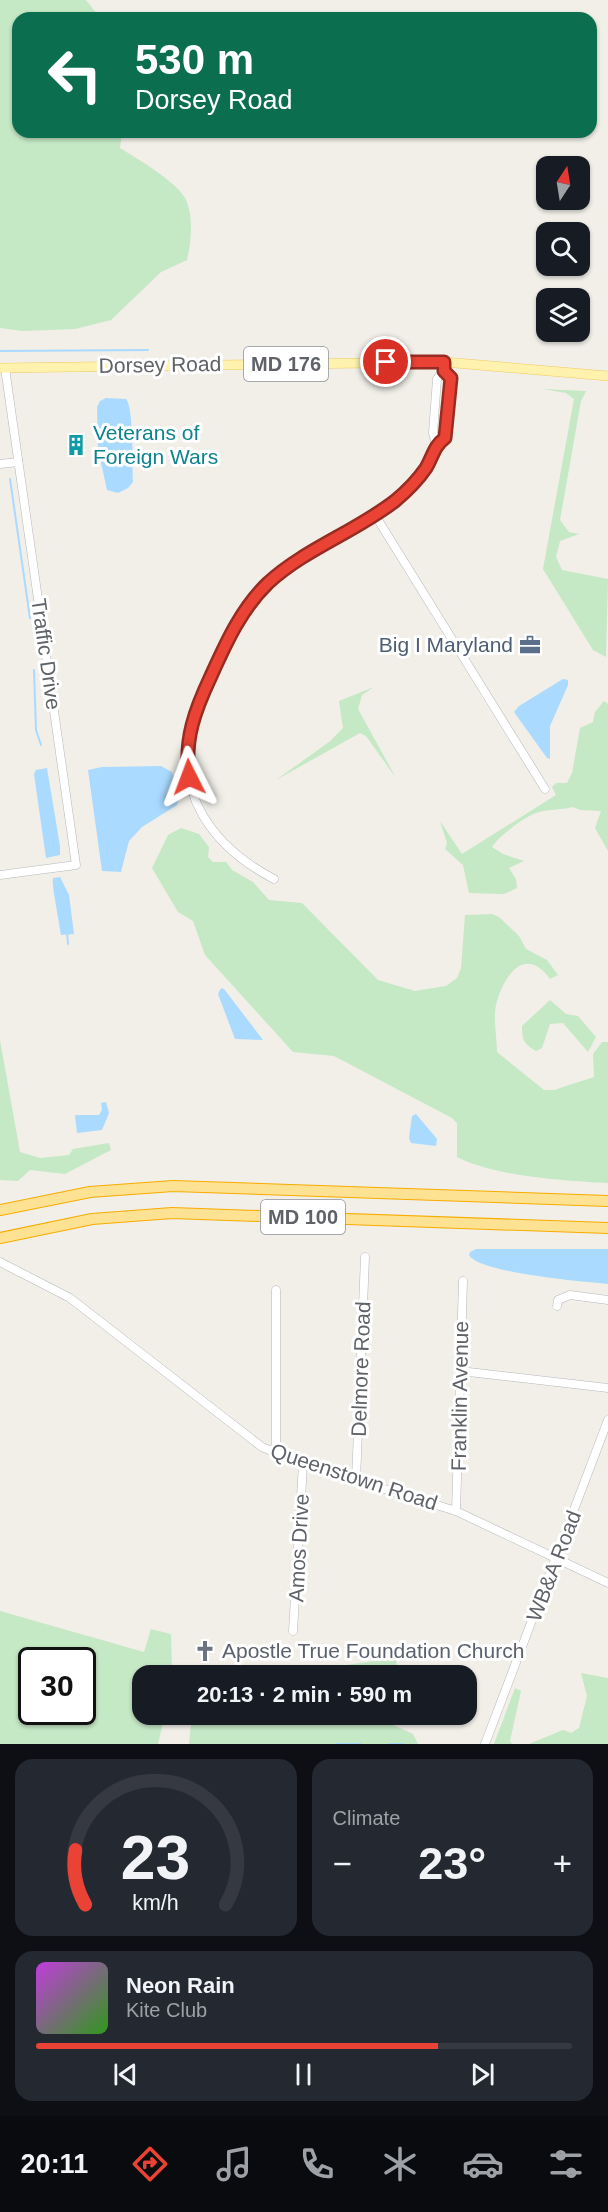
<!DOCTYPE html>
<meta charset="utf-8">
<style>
body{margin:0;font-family:Helvetica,sans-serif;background:#242831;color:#f1f3f6;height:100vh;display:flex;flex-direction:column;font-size:22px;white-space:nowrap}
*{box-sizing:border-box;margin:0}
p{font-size:20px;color:#9ea1a6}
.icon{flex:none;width:33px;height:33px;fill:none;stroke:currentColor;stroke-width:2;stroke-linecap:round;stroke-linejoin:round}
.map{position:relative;height:1744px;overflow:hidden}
.sheet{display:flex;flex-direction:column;gap:15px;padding:15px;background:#0d0f14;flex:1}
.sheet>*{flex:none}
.guide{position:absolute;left:12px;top:12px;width:585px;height:126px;border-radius:18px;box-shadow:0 2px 4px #0004;background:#0b6e4f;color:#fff;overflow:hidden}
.needle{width:39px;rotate:12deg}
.tools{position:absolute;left:536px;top:156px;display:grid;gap:12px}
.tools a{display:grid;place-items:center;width:54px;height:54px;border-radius:12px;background:#171b24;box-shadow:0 2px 4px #0004;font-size:30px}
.speed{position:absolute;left:18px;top:1647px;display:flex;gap:12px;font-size:30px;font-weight:700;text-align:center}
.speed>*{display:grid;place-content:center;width:78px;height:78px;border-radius:50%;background:#171b24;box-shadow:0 2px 4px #0004;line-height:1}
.speed .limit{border:3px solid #111;border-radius:9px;background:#fff;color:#111}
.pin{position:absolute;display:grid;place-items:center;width:51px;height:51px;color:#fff;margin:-26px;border:3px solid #fff;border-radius:50%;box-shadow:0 2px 6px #0007}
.me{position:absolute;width:66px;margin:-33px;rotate:357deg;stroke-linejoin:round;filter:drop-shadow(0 0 4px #0008)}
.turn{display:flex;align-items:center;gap:21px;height:126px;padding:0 24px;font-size:27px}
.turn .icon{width:78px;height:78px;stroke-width:2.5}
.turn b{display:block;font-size:42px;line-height:51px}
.big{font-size:45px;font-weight:700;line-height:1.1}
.sheet .card{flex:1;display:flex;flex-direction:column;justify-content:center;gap:9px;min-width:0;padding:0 21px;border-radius:18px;background:#242831}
.sheet .dial{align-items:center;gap:0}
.dial svg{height:156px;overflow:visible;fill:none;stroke:#363941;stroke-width:7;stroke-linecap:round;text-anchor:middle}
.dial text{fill:#f1f3f6;stroke:none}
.song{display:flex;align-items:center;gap:18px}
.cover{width:72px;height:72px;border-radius:9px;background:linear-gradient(135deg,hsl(290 70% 55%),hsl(110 70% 35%))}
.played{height:6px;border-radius:3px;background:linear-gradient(90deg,#ea4335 75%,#363941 75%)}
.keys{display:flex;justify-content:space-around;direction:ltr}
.heat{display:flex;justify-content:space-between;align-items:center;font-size:33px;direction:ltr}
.sheet .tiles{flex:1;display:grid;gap:15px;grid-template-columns:1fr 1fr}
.card:last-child{grid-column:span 2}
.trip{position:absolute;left:132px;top:1665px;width:345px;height:60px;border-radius:18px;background:#171b24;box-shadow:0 2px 4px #0004;font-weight:700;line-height:60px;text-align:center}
.menu{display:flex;height:96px;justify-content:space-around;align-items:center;background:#090b0e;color:#9ea1a6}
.menu .icon{width:42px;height:42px}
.menu .on{color:#ea4335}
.menu b{font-size:27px;color:#f1f3f6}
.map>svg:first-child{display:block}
</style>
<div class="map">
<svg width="608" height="1744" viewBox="0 0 608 1744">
<rect width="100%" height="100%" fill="#f1efe8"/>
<g fill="#c5e8c5" fill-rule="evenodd">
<path d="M0 0H86L100 18H18V132H122L120 148C136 158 179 183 186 200 194 219 191 241 187 260L161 272 111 320 75 329 23 331 0 328Z"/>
<polygon points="543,389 586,391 581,401 560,520 569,532 579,534 560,541 556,557 562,570 608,579 606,657 593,650 543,569 574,399 566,393"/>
<polygon points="374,687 362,695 358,709 396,778 366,736 360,733 276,780 329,742 343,728 339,701"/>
<path d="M604 701 608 704V851L595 828 601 811 580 810 573 807C561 810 550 809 539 812 526 815 499 836 492 847L503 854 524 861 509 868 516 879 517 888 504 894 469 893 463 865 445 849 447 843 440 821 462 854 556 795 552 787 556 783H567L572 773 580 728 593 722 595 712Z"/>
<path d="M181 828 199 834 209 847 208 857 213 862H226L232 870 253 882 269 900 302 903 378 980 415 991 446 986 457 978 461 968 465 915 492 914 499 917 519 936 526 949 547 960 558 975 550 979C525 944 503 976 496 1005 493 1019 497 1038 497 1052L544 1090H554L594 1077 593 1054 602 1042H608V1183C566 1181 493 1176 457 1157V1123L452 1118 334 1056 293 1052 205 955 193 921 178 912 152 868 168 835Z"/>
<path d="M550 1000 566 1014 578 1016 596 1037 588 1052 563 1023 550 1024 542 1048 536 1051C524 1044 522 1040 522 1026Z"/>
<polygon points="0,1040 20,1152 40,1158 69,1155 73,1149 109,1143 111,1150 65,1174 30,1170 18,1181 0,1180"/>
<path d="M0 1611 144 1652 151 1629 171 1634 172 1675 142 1676V1714L165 1715 158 1744H0ZM32 1660H82V1712H32Z"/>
<polygon points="396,1658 398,1675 343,1675 346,1665"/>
<polygon points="581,1673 608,1678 608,1744 529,1744 563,1730 571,1733 579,1728 587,1696"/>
<polygon points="515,1688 521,1691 510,1741 512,1744 494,1744"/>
<polygon points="192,1714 234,1715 265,1723 293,1715 392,1715 387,1722 413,1734 418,1744 189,1744"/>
</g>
<g fill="#aadaff">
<path d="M106 398 126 399C134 407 132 467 133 482L128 488 118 493 107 490 98 449 97 407 100 401Z"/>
<polygon points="563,679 568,680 568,685 550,726 550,759 547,758 514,712 519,706"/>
<polygon points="161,766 172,772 179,799 177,805 142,827 129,841 121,872 102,871 88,770 102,767"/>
<polygon points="47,768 60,846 60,855 46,858 34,774 36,770"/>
<path d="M60 877 69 895 74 934 61 935C60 925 51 883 53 878Z"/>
<polygon points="221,988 224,989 263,1040 235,1039 218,994"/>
<polygon points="106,1102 109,1113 102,1130 77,1133 75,1115 99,1115 102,1110 101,1103"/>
<polygon points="416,1114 437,1139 436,1146 411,1143 409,1138 412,1116"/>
<path d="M476 1249H608V1284C585 1282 479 1273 469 1255L470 1252Z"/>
</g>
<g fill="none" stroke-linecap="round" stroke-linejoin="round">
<g stroke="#aadaff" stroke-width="2">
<polyline points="0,351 148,350"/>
<polyline points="10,479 30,618"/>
<polyline points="34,670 36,730 41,745"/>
<polyline points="67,932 68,944"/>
<polyline points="337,1744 361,1744"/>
<polyline points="389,1744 403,1744"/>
</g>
<defs>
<g id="minor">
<polyline points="436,444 433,433 437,379 444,369"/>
<polyline points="0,464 18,462"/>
<polyline points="375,515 545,789"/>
<polyline points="0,875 76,865 5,368"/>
<path d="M274 879C213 847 172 793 192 720 197 702 208 684 216 666 230 636 244 606 269 583 324 532 400 521 435 448 439 440 445 439 447 430L451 378 444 371"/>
<polyline points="0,1262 70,1298 262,1447 303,1464 456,1511 608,1583"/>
<polyline points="276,1290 276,1454"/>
<polyline points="557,1306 558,1300 570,1295 608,1300"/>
<polyline points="460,1371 608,1388"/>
<polyline points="356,1480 365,1257"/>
<polyline points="456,1511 463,1281"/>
<polyline points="293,1631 303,1464"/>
<polyline points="485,1744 608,1420"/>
</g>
<polyline id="major" points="0,368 444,362 608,376"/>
<g id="highway">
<polyline points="0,1210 90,1192 173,1186 608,1201"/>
<polyline points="0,1238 92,1219 172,1213 608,1228"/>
</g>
</defs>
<use href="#minor" stroke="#b5b8bc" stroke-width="9"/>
<use href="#major" stroke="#f2c960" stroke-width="10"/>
<use href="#highway" stroke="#f9ab00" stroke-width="12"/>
<use href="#minor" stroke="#fff" stroke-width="8"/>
<use href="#major" stroke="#fff2af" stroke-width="9"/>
<use href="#highway" stroke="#fde293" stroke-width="10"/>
</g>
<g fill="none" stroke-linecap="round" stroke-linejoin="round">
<defs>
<path id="route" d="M189 777C184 739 195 710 211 676 226 643 241 609 268 583 305 549 355 532 395 501 407 491 417 481 426 468 433 456 434 446 445 438L451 378 444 371V362H386"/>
</defs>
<use href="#route" stroke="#982c22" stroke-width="15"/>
<use href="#route" stroke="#ea4335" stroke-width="10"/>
</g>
<defs>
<symbol id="building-bare" viewBox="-9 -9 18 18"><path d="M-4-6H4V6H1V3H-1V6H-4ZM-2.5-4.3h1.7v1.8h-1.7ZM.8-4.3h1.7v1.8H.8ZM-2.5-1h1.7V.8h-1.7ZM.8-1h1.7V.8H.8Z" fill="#0f9aa8" stroke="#fff" stroke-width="2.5" paint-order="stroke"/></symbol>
<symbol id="office-bare" viewBox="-9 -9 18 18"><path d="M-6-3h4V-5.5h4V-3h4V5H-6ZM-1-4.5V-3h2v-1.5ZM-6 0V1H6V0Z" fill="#5c6f8a" stroke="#fff" stroke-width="2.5" paint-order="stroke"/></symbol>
<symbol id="church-bare" viewBox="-9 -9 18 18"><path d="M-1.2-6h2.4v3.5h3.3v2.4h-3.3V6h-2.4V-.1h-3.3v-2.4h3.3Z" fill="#6b7280" stroke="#fff" stroke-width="2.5" paint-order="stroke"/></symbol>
</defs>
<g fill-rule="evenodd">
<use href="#building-bare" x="61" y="430" width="30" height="30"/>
<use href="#office-bare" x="515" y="630" width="30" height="30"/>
<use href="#church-bare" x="190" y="1636" width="30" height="30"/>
</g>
<g text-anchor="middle" stroke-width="6" stroke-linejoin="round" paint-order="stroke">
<g fill="#fff" stroke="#8f9295" stroke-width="1.5">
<rect x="244" y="347" width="84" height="34" rx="4.5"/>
<rect x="261" y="1200" width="84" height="34" rx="4.5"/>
</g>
<g font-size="20" font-weight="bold" fill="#5f6368">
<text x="286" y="371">MD 176</text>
<text x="303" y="1224">MD 100</text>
</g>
<g font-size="21" fill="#5f6368" stroke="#fff">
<text transform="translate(160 365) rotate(-1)" y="7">Dorsey Road</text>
<text transform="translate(46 654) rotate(82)" y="7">Traffic Drive</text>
<text transform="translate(361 1369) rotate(-88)" y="7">Delmore Road</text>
<text transform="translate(460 1396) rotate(-89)" y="7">Franklin Avenue</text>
<text transform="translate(354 1477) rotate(18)" y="7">Queenstown Road</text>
<text transform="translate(299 1548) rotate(-87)" y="7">Amos Drive</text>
<text transform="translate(554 1566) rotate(-69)" y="7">WB&amp;A Road</text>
</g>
<g font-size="21" fill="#0d838f" stroke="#fff" text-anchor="start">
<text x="93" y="440">Veterans of<tspan x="93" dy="24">Foreign Wars</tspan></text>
</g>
<g font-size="21" fill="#4e5e75" stroke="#fff" text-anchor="end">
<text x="513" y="652">Big I Maryland</text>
</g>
<g font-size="21" fill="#5b616d" stroke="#fff" text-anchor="start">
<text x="222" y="1658">Apostle True Foundation Church</text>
</g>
</g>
</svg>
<div class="tools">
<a><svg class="needle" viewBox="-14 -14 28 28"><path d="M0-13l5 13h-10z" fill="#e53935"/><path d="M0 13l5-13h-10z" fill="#9ea1a6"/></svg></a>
<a><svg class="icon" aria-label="search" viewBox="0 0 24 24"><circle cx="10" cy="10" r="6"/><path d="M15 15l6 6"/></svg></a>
<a><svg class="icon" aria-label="layers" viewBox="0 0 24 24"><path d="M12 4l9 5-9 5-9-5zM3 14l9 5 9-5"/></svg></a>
</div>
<div class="speed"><div class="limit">30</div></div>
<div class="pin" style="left:386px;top:362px;background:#d93025"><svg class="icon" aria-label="arrive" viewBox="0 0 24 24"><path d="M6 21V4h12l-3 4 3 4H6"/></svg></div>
<svg class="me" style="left:189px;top:777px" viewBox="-20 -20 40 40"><path d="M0-17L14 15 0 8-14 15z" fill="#ea4335" stroke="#fff" stroke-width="4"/></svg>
<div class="trip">20:13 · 2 min · 590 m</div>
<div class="guide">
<div class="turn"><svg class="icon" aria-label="left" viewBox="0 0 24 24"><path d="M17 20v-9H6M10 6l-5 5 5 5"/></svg><div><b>530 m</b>Dorsey Road</div></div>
</div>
</div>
<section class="sheet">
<div class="tiles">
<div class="card dial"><svg viewBox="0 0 100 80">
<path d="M14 69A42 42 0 1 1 86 69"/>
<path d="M14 69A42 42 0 0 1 9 41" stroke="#ea4335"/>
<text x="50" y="56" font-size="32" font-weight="700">23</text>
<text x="50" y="72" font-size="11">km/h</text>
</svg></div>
<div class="card"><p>Climate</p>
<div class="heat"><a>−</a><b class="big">23°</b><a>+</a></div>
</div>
<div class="card">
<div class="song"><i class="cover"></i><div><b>Neon Rain</b><p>Kite Club</p></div></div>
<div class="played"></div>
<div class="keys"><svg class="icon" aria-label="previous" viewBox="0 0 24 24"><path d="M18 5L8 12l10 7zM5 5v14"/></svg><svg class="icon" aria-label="pause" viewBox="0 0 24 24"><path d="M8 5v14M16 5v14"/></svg><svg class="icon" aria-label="next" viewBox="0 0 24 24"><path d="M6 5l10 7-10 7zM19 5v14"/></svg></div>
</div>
</div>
</section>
<nav class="menu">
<b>20:11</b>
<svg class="icon on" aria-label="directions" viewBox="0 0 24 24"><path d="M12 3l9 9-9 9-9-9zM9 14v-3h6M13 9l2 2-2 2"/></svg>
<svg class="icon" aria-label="music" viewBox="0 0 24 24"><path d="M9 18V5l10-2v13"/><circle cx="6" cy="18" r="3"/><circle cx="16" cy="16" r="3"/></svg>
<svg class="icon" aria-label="phone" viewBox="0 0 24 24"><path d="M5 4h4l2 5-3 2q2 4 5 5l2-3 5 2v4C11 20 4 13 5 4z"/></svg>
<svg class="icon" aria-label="climate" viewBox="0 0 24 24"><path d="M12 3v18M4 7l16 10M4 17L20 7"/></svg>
<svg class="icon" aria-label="car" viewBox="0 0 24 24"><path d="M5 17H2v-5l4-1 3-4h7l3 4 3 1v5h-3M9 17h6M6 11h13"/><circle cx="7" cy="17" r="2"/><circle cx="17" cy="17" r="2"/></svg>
<svg class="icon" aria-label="filters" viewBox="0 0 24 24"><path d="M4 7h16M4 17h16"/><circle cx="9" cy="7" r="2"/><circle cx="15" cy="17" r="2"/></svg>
</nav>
